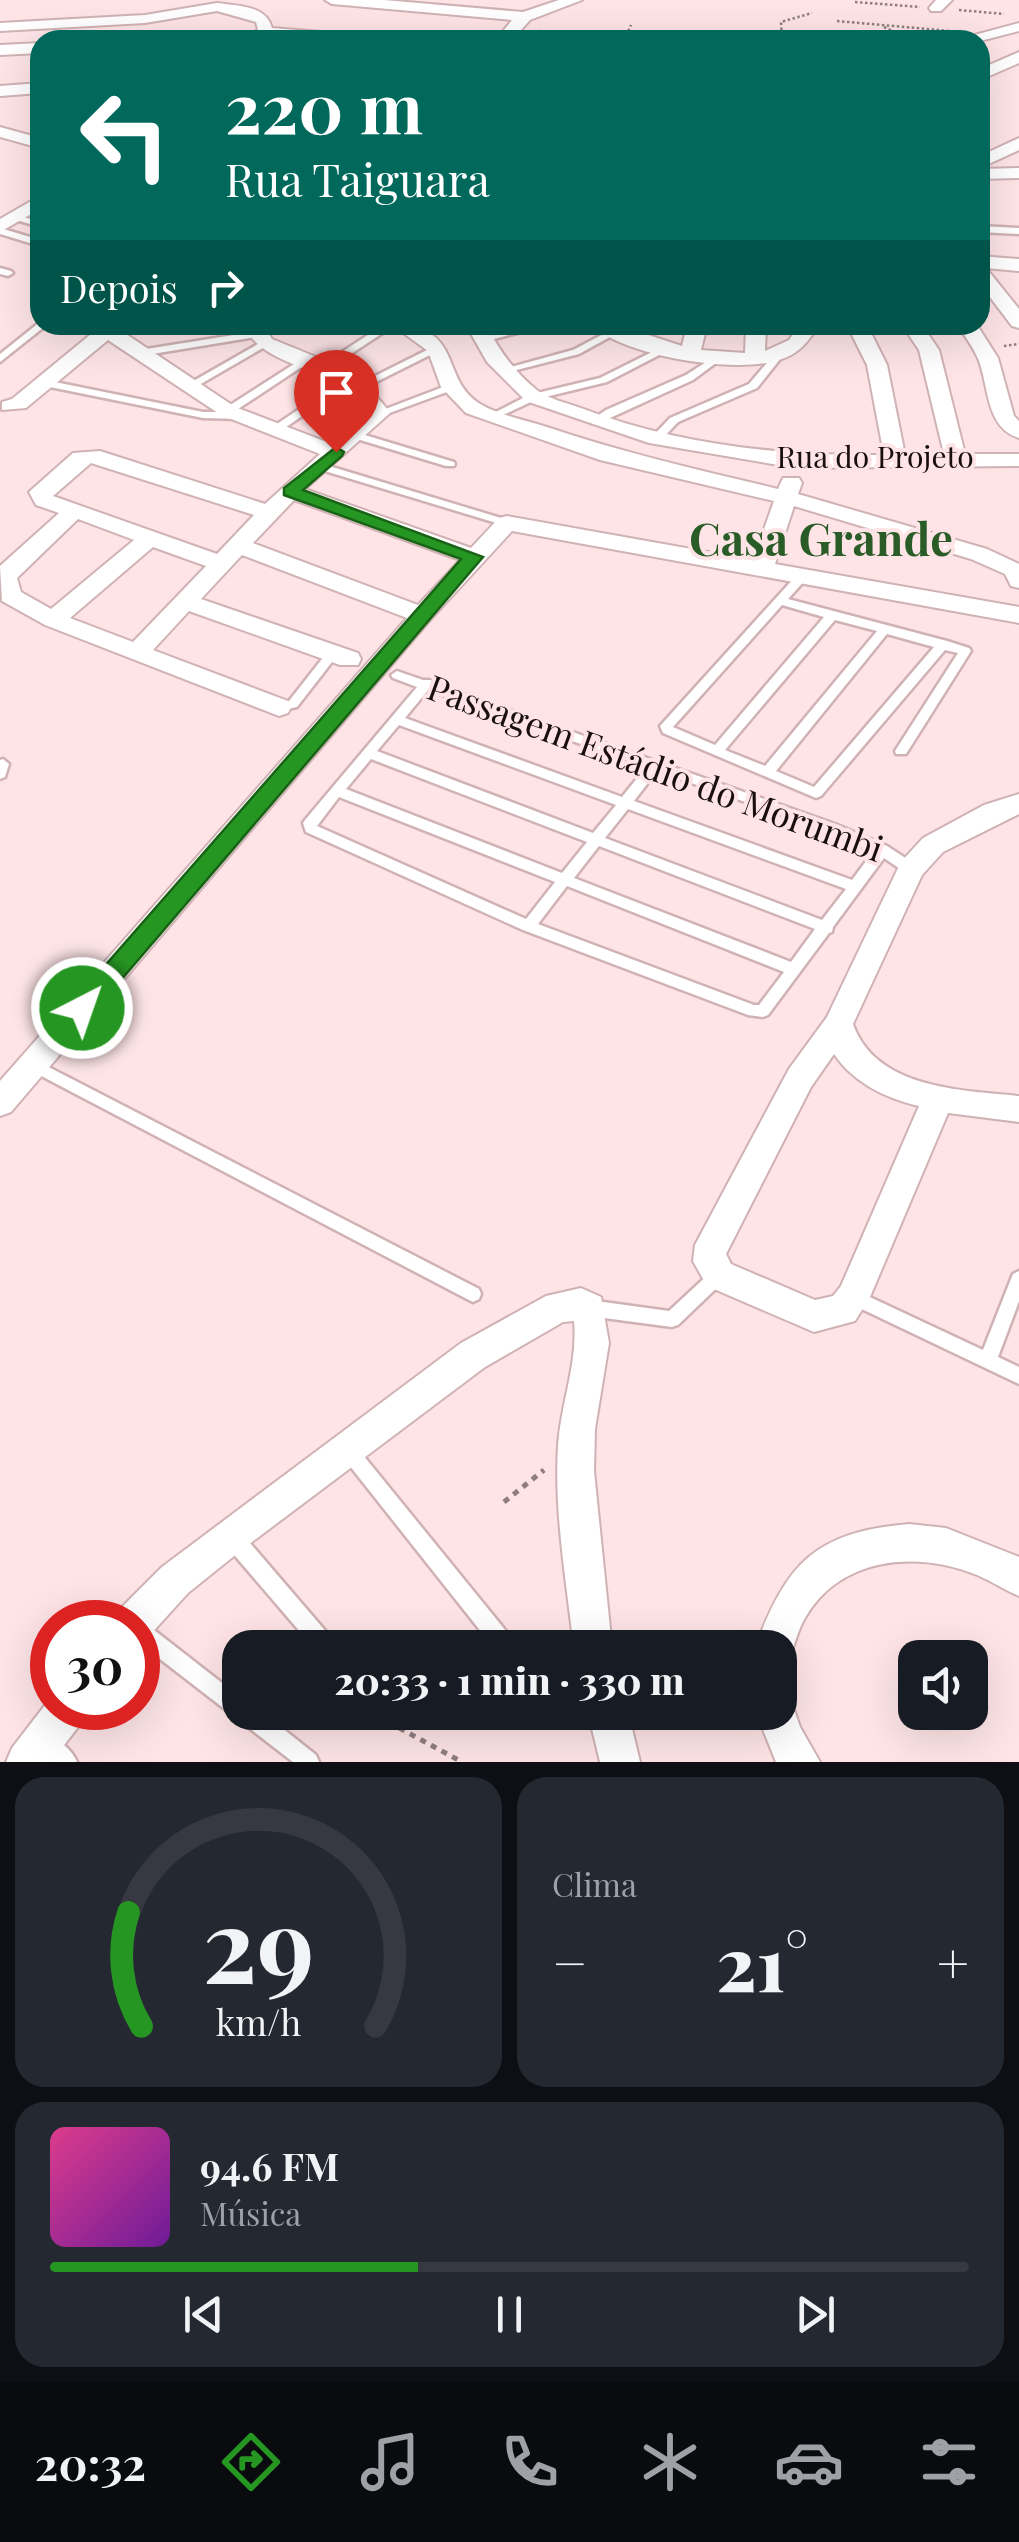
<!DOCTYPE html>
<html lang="pt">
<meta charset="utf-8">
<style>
body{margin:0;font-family:"Playfair Display",serif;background:#242831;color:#f1f3f6;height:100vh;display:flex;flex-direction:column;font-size:38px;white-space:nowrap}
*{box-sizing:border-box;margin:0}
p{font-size:32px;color:#9ea1a6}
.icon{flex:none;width:55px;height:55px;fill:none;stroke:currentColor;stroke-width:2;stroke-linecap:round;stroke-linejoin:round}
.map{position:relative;height:1762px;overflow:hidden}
.side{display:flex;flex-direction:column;gap:15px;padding:15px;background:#0d0f14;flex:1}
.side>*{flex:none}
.banner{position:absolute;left:30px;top:30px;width:960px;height:305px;border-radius:30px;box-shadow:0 10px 40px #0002;background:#00695c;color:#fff;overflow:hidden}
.controls{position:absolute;left:898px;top:1640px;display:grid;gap:20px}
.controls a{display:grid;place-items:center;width:90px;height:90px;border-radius:20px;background:#171b24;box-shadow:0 10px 40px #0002;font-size:50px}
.speed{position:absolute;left:30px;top:1600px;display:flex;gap:20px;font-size:50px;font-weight:700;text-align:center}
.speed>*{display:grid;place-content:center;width:130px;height:130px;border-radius:50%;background:#171b24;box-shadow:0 10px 40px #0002;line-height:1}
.speed .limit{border:15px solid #d22;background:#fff;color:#111}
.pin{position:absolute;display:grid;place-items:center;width:85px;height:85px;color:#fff;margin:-102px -42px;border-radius:50% 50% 50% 0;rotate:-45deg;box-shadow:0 0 10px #0007}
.pin .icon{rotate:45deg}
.me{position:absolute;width:110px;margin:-55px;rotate:41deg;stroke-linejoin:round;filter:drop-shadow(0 0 8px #0008)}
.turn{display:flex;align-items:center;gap:35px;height:210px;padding:0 30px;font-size:45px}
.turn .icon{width:130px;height:130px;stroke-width:2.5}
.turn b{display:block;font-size:70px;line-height:85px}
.then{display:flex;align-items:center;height:95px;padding:0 30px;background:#0003;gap:20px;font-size:38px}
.big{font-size:75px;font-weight:800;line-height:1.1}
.side .card{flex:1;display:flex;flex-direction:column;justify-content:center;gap:15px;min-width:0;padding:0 35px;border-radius:30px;background:#242831}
.side .dial{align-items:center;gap:0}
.dial svg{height:260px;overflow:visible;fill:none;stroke:#363941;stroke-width:7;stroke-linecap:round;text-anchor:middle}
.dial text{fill:#f1f3f6;stroke:none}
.song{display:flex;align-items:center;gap:30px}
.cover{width:120px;height:120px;border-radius:15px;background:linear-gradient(135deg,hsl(330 70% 55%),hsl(280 70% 35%))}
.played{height:10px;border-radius:5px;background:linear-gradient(90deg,#269622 40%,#363941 40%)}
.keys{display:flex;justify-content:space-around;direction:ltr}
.heat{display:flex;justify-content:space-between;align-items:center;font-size:55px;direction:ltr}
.side .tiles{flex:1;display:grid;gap:15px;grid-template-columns:1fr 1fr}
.card:last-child{grid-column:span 2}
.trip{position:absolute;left:222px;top:1630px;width:575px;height:100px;border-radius:30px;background:#171b24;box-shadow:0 10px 40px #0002;font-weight:800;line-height:100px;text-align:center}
.dock{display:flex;height:160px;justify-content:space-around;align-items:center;background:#090b0e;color:#9ea1a6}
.dock .icon{width:70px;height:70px}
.dock .on{color:#269622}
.dock b{font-size:45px;color:#f1f3f6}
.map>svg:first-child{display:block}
</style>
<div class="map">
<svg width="1019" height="1762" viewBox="0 0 1019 1762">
<rect width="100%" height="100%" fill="#fee4e6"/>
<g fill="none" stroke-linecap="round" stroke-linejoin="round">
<defs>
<g id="lane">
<polygon points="13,215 40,221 40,227 13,219"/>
<polygon points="980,226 1019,228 1019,234 980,232"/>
<polygon points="0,228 40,240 40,246 0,234"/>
<polygon points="0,268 11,271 13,273 8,276 0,274"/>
<polygon points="40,322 40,325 46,325 44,327 0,362 0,354"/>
<polygon points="383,325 395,325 328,369 319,367"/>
<polygon points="530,325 547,325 483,342 478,339"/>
<polygon points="611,330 619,332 579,354 505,373 500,370 573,350"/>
<polygon points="259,331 264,334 262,336 140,356 135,353 140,350"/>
<polygon points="265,340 270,343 268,345 192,389 188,390 183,387"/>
<polygon points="437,345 442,348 440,350 362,389 358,390 353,387"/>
<polygon points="662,347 665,348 665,352 607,382 537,399 497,418 489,418 488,416 529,395 600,378"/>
<polygon points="780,350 785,353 757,388 678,422 660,441 652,441 652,437 670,418 749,384 777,351"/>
<polygon points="717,355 720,356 720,360 693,380 599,423 591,423 590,421 606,410 686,375"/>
<polygon points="305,357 309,358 309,362 232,413 245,414 245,418 241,419 203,418 45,386 40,383 45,380 203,412 224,412 224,409"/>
<polygon points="347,377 352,380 351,382 279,432 271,432 271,428"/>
<polygon points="451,384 456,387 455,389 384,415 380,416 375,413"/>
<polygon points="358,433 454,462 455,464 454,466 446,466 354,438 353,436"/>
<polygon points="319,463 511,521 513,523 507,526 503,525 315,468 314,466"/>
<path d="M800 575 806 579 788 599 947 641 969 648 971 651 906 754H896L895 751 958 653 945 650 821 796 816 798 663 733 660 726 796 576ZM782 605 824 617 715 745 673 727ZM835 620 877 631 765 766 725 750ZM887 634 934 647 814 787 776 771Z"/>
<polygon points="333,649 339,653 297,707 279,711 275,710 273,707 275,704 289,701 329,650"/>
<path d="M397 671 423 680H431L433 683 835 824 887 846 916 865 918 869 916 873H906L884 858 833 927 832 932 829 933 768 1015 763 1017 748 1015 523 930 306 832 303 823 305 820 417 687 393 678 391 675ZM428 690 646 767 622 797 405 718ZM399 725 616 805 593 833 377 751ZM371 759 587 842 562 873 346 789ZM657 771 825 830 873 852 852 880 634 801ZM339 797 555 882 526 919 317 826ZM628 809 846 889 822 920 605 838ZM599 846 815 929 791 962 574 878ZM567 886 784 972 759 1005H754L538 924Z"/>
<polygon points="3,759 9,764 5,777 0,779 0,760"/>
<polygon points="33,1059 479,1289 481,1294 479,1299 473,1302 467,1299 28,1069 25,1065 28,1061"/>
<polygon points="719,1267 725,1270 727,1275 725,1280 678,1325 672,1327 589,1316 583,1314 581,1308 583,1302 589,1300 669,1311 713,1270"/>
<polygon points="1019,1271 1019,1301 998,1357 1019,1367 1019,1384 847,1302 845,1297 847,1292 853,1289 859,1292 983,1350 1011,1279 1013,1274"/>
<polygon points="348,1441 354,1444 514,1641 516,1648 494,1648 342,1456 339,1450 342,1444"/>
<polygon points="231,1527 238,1529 334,1641 336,1648 314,1648 224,1543 222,1536 224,1529"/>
<polygon points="138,1620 145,1623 240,1697 240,1712 262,1712 316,1755 319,1762 293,1762 138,1642 138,1622 133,1622"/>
<path d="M47 1734C59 1739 72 1750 77 1762H52L40 1751 37 1744 40 1737Z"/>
</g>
<g id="street">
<polygon points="325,0 384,0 523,12 559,0 582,0 530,20 512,40 496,40 512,20 332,4"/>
<polygon points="936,0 952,0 941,11 931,11 929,8"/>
<path d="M217 3C238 6 266 5 272 28L359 35 367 40 267 37 236 40 258 30 256 22 217 11 145 23 0 31V23L145 15Z"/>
<polygon points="1019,23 1019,31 980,41 956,40"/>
<polygon points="40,43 40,53 0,55 0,45"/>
<polygon points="1019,52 1019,63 980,80 980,69"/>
<polygon points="40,83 40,93 0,96 0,86"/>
<polygon points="0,127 40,138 40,148 0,137"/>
<polygon points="1019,138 1019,150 980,168 980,156"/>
<polygon points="1019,168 1019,178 980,179 980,169"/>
<polygon points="40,196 40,209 0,232 0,219"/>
<polygon points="980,256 1019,259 1019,271 986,268 1019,309 1019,328 1012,326 980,284"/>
<path d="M102 325H124L120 330 235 407 332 444 369 412C337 367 272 369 249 334L253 325H273L269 334 272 339C318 358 361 371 390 413L305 489 471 548 499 518 507 516 753 560 774 501 600 460 466 413 441 387 428 351 392 325C466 325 438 380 482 405 501 416 527 420 547 427 623 453 700 470 778 489L783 478H799L802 483 798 494 987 549 1019 564V588L1011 586 1005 574 971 559 794 506 775 564 1019 607V623L512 531 430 620 11 1112 0 1116V1081L407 618 242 555 201 599 358 653 361 659 358 665H340L189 611 153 650 288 701 291 707 288 713 279 716 45 625 2 601 0 566 59 513 36 505 29 492 73 453 100 451 265 504 320 454 221 415 108 340 26 408 2 410V402L12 399ZM91 463 254 515 217 554 53 496ZM294 500 460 560 418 605 253 543ZM78 519 134 540 51 609 21 592 17 578ZM153 547 206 566 133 642 70 618Z"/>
<path d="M466 325H486C499 350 515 373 538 391 549 399 567 403 581 408 677 445 781 456 884 455L867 365 847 325H867L887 365 905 455 944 454 919 350 902 325H922L939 350 965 454H1019V466L796 468 649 443 526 401 487 362Z"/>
<path d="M592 325H618L682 346 687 325H707L701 350 745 353 746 325H766L765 351 789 340 799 325H819C808 342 799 354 779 360 736 374 625 357 592 325Z"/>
<path d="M957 325H977L998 358 1014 416 1019 421V438C986 428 989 388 979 361 974 348 965 336 957 325Z"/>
<path d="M1019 794V814L943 852 922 875 853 1024C876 1089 961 1090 1019 1096V1122L948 1113 870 1297 855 1321 814 1332 707 1286 693 1261 695 1245 789 1069 827 1017 901 862 923 838 984 805ZM834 1054C854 1083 885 1098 919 1106L841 1286 833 1296 815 1300 731 1264 726 1254 811 1087Z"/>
<path d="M581 1288 601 1297 609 1343 595 1429 594 1471 612 1648H574C566 1580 554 1512 558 1445 561 1403 578 1363 574 1321L563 1322 485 1367 244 1548 188 1593 149 1636 138 1640V1622H116L121 1608 162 1567 461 1343 546 1296Z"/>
<path d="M909 1524 946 1528 1019 1557V1596C1005 1590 991 1581 977 1575 916 1550 840 1557 805 1618 797 1631 794 1648 788 1662L780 1665V1648H755C787 1563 815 1532 909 1524Z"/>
<polygon points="780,1694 790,1698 800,1727 820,1762 776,1762 756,1712 780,1712"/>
<polygon points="52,1696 52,1708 88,1708 82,1722 51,1762 6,1762 12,1748"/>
<polygon points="588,1712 628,1712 640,1762 600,1762"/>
</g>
</defs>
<use href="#lane" stroke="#d1b2b4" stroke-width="5"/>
<use href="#street" stroke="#d1b2b4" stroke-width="4"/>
<g stroke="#907e7f" stroke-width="2.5" stroke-dasharray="2.5 2.5" stroke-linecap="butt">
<polyline points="855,2 920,7"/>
<polyline points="959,10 1004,14"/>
<polyline points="837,21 950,31"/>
<polyline points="884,27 912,40"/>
<polyline points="539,31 559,33"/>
<polyline points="624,40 631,25"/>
<polyline points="782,40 781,22 812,13"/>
<polyline points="1004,346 1019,344"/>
</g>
<g stroke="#907e7f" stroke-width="5" stroke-dasharray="6 6" stroke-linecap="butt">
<polyline points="504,1502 544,1470"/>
<polyline points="704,1648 746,1639"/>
<polyline points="382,1712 392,1724 462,1762"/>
</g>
<use href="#lane" fill="#fff" fill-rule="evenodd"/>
<use href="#street" fill="#fff" fill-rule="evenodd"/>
</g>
<polygon fill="#269622" stroke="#196216" stroke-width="2.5" points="336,447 344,452 342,456 303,490 483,557 91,1015 74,1015 70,1008 74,1001 461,559 284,495 284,488"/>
<g text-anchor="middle" stroke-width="8" stroke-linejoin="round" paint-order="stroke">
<g font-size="30" fill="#1a0f10" stroke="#fee4e6">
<text x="875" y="468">Rua do Projeto</text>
</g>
<g font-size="35" fill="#1a0f10" stroke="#fee4e6">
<text transform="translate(655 769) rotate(20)" y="12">Passagem Estádio do Morumbi</text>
</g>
<g font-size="45" font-weight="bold" fill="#2a5c27" stroke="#fee4e6">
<text x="821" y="556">Casa Grande</text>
</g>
</g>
</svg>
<div class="controls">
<a><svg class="icon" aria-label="sound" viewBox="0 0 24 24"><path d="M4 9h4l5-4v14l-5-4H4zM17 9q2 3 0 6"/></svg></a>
</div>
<div class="speed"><div class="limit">30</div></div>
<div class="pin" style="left:336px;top:452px;background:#d93025"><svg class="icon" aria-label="arrive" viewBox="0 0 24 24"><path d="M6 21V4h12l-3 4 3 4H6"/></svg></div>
<svg class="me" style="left:82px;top:1008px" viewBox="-20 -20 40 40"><circle r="17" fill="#269622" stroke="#fff" stroke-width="3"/><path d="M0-11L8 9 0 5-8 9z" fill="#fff"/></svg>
<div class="trip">20:33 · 1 min · 330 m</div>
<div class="banner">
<div class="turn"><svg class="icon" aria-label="left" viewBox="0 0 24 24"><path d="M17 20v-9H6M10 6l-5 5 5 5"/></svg><div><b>220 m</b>Rua Taiguara</div></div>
<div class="then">Depois<svg class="icon" aria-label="right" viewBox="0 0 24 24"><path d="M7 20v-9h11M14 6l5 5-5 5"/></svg></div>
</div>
</div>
<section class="side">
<div class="tiles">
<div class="card dial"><svg viewBox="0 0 100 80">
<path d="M14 69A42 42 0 1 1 86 69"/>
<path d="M14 69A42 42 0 0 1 10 34" stroke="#269622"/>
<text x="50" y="56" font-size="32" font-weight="700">29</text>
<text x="50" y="72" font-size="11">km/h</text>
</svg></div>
<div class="card"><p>Clima</p>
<div class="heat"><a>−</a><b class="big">21°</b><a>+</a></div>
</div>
<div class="card">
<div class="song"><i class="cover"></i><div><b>94.6 FM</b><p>Música</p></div></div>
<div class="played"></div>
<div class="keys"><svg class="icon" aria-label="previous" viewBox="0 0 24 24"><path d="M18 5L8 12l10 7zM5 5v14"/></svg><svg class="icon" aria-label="pause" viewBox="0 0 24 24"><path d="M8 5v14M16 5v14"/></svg><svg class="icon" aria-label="next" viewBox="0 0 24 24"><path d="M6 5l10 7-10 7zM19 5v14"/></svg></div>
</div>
</div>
</section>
<nav class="dock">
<b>20:32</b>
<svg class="icon on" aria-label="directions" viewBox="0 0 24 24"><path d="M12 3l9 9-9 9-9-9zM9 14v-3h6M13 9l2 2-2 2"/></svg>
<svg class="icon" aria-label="music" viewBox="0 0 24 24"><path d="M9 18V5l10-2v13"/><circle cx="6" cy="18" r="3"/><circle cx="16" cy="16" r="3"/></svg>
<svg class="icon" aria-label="phone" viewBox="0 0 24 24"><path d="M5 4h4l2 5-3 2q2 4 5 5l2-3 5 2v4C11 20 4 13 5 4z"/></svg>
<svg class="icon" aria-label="climate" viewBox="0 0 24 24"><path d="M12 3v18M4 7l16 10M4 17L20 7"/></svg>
<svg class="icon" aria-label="car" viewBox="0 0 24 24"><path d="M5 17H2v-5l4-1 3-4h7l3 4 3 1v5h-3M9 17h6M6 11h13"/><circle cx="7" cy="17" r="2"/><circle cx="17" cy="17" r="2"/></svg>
<svg class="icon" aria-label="filters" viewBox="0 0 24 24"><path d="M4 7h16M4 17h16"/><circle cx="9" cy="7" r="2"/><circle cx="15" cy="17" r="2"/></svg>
</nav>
